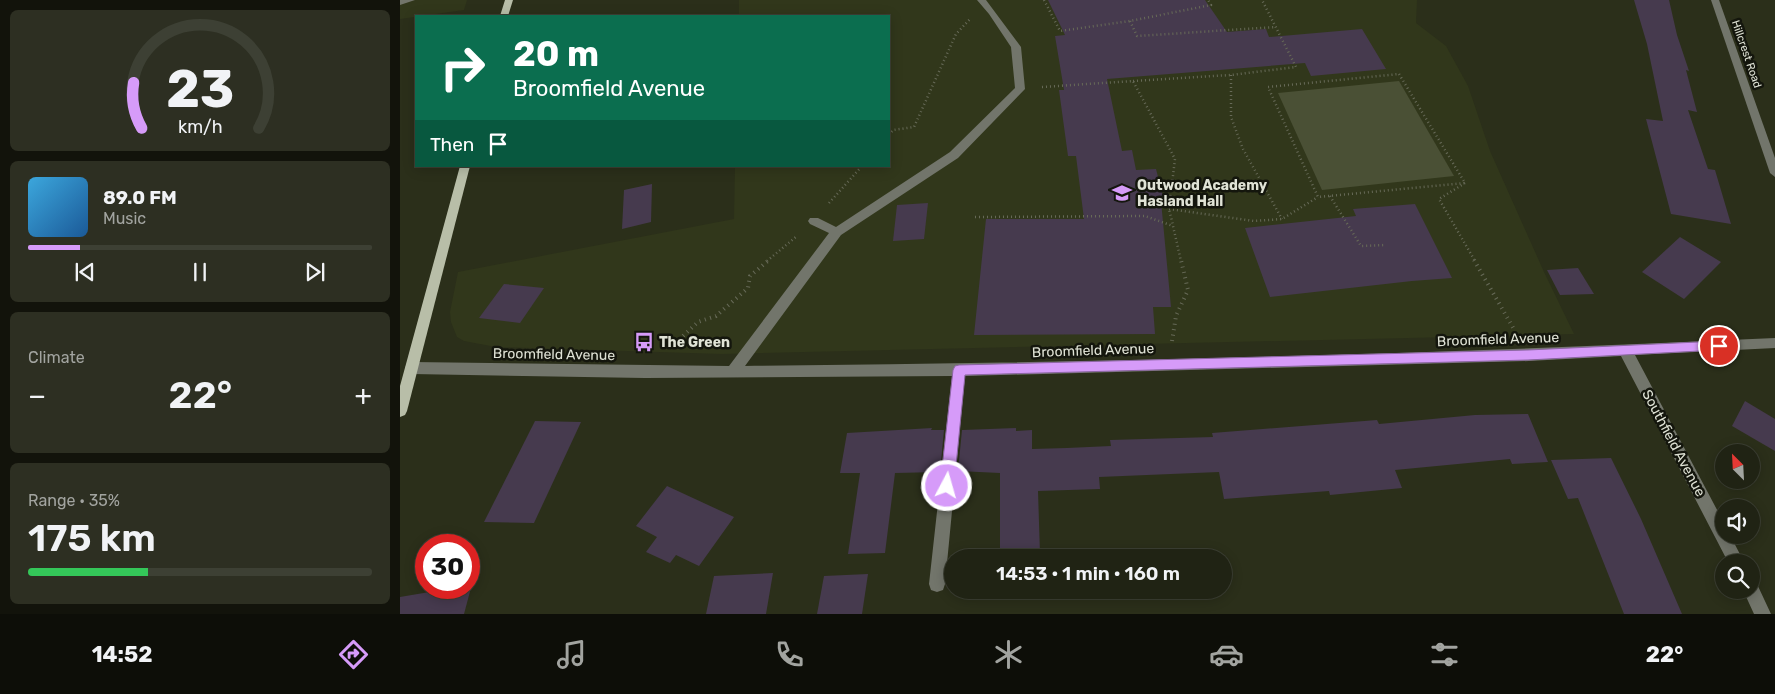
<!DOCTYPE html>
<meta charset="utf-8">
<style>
body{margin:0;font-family:Rubik,sans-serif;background:#2d2f22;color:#f1f3f6;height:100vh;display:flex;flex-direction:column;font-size:19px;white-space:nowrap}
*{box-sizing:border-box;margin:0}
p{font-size:16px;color:#a2a4a0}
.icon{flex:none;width:28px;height:28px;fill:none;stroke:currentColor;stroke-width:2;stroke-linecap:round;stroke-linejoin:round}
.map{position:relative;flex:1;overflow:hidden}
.side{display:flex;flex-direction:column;gap:10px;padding:10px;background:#12130b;width:400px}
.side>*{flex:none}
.hud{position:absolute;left:15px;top:15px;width:475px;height:152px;border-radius:0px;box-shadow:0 2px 12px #0003,0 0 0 1px #3d4034;background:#0b6e4f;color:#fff;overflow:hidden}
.needle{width:32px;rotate:336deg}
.tools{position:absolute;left:1315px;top:444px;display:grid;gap:10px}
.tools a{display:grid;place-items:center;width:45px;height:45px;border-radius:50%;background:#202314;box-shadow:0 2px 12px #0003,0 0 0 1px #3d4034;font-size:25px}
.speed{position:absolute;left:15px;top:534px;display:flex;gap:10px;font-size:25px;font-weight:700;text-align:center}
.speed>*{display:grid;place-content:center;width:65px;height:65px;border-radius:50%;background:#202314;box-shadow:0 2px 12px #0003,0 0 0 1px #3d4034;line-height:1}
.speed .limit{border:8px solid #d22;background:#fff;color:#111}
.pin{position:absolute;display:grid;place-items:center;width:42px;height:42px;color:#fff;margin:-21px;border:2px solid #fff;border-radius:50%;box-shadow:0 1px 5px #0007}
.me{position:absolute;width:55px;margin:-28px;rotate:6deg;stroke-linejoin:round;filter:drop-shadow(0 0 4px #0008)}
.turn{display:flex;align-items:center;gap:18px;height:105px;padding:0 15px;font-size:22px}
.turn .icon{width:65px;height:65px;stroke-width:2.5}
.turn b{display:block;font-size:35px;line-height:42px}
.then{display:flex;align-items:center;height:48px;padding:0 15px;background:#0003;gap:10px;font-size:19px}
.big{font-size:38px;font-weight:600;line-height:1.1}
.side .card{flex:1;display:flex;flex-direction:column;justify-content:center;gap:8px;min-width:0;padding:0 18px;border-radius:8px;background:#2d2f22}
.side .dial{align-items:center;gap:0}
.dial svg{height:130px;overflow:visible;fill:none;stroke:#3d4034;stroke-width:7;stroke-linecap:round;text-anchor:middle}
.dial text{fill:#f1f3f6;stroke:none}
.song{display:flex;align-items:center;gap:15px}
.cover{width:60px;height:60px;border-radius:8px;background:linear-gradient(135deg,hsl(200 70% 55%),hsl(210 70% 35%))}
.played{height:5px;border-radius:2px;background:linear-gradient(90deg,#d69bf9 15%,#3d4034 15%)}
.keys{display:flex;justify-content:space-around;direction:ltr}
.heat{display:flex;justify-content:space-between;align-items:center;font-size:28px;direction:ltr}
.charge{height:8px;border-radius:4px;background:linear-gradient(90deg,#34c759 35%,#3d4034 0)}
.trip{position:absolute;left:544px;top:549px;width:288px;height:50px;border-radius:25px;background:#202314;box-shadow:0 2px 12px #0003,0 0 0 1px #3d4034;font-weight:600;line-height:50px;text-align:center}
.tabs{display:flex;height:80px;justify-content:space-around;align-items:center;background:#0d0e08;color:#a2a4a0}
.tabs .icon{width:35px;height:35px}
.tabs .active{color:#d69bf9}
.tabs b{font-size:22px;color:#f1f3f6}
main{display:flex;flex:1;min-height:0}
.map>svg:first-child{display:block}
</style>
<main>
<section class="side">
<div class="card dial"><svg viewBox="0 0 100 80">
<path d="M14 69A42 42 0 1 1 86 69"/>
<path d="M14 69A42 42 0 0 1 9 41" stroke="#d69bf9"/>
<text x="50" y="56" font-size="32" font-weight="700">23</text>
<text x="50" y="72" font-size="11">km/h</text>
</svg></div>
<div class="card">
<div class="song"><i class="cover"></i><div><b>89.0 FM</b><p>Music</p></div></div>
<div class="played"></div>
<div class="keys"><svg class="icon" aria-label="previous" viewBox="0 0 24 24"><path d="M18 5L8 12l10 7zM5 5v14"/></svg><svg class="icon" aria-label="pause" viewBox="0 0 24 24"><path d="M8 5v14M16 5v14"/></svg><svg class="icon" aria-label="next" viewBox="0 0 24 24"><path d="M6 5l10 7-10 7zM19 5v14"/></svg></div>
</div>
<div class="card"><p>Climate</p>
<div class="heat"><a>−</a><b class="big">22°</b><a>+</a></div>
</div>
<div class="card"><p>Range · 35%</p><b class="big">175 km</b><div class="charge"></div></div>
</section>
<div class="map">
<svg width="1375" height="614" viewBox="0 0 1375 614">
<rect width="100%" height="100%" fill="#2b2f1a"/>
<g fill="#31371b">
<polygon points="0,0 67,0 64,10 0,19"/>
<polygon points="339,0 1017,0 1016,23 1046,46 1068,86 1090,151 1144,272 1174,334 322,354 96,347 64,341 57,337 51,322 50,312 58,272 334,219 335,166 489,166 489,16 339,16"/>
</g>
<polygon fill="#4a5035" points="999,81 1054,176 922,190 878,93"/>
<g fill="#463a4e">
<polygon points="648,0 805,0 827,32 866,29 869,37 962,29 986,69 911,76 905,63 707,79 722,151 732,150 736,170 756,169 764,200 761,201 771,307 753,307 755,334 574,335 586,219 684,219 676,156 668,156 659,90 664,90 655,36 665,35"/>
<polygon points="1234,0 1269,0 1277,35 1289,71 1286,70 1297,112 1288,110 1308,169 1315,170 1331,224 1271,214 1246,119 1263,121 1247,44"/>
<polygon points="252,184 251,222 222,229 224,190"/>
<polygon points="528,203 524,239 493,241 497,205"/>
<polygon points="1015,204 1052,278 1012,281 870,297 845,228 956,216 953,209"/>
<polygon points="1280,237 1321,262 1284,299 1242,272"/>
<polygon points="1178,268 1194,294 1160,295 1147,270"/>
<polygon points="104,284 144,288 120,323 79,318"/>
<polygon points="1345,401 1375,419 1375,451 1332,426"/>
<polygon points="1128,414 1148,462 1112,464 1110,459 995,470 1002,488 930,495 929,491 824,499 819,472 699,477 700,489 638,491 640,554 600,557 600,473 558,471 562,430 616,428 616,431 632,430 632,449 667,448 711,446 710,440 813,437 812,433 977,420 979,424 1075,415"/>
<polygon points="135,421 181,422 134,523 84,522"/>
<polygon points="532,428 531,430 544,430 540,472 495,473 485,553 448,554 460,473 440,473 447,433"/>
<polygon points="1211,458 1241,519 1282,614 1224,614 1178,498 1168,499 1151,460"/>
<polygon points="267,486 334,517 299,566 276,555 270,563 246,552 257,537 236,526"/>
<polygon points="373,573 366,614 306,614 314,576"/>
<polygon points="468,574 462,614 417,614 424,576"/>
<polygon points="72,584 64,614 0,614 0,597 53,588 69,588 69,585"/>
</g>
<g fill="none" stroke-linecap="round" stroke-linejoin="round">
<g stroke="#676a58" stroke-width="2.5" stroke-dasharray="1 3" stroke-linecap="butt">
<polyline points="644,0 660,31 730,21 811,5 808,0"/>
<polyline points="730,21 737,36 876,27"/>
<polygon points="999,74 1065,183 918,197 868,87"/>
<polyline points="831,75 831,117 843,149 882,219"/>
<polyline points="733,81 831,75 896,67 862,0"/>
<polyline points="642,87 733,81 775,159 769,209 773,225"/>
<polyline points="489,135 493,130 514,127 556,34 571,18"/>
<polyline points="1065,183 1039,199 1075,261"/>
<polyline points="930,196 961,246 986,245"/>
<polyline points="429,203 462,166"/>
<polyline points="769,209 854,221 882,219 918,197"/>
<polyline points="575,217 745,216 773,226 781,261"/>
<polyline points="367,261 397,236"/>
</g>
<g stroke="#676a58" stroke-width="4" stroke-dasharray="1 4.5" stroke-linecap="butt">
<polyline points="1074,260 1115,331"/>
<polyline points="772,341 776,316 788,290 781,260"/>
<polyline points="271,347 298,322 316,316 348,288 350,276 369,260"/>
</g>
<g fill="#72756b" fill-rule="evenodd">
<polygon points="0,0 15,0 0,5"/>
<path d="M577 0H586L621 47 625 89 558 158 441 235 345 366C688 363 1032 354 1375 338V348L1235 355 1324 523V535H1330L1344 562H1328L1221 356 1129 361 565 376 545 584 543 590 537 592 531 590 529 584 552 376 245 378 12 374 7 372 5 368 7 364 12 362 329 366 429 233 410 224 408 221 410 218H418L436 227 550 152 615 88 611 47 589 14Z"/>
<polygon points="1311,0 1319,0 1375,158 1375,177 1370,173"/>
<polygon points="1351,582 1357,584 1371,614 1354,614 1343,590 1351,590"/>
</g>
<g fill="#b8bea8" fill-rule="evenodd">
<polygon points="105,0 113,0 108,16 100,16"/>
<polygon points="60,166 70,166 7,411 5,415 0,417 0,386"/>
</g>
</g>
<polygon fill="#d69bf9" stroke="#8b65a2" points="1319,341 1323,342 1325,346 1323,349 1319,350 1128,360 565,375 554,486 552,491 547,493 542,491 540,486 553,370 555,366 559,365 1128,350"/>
<defs>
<symbol id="school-bare" viewBox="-9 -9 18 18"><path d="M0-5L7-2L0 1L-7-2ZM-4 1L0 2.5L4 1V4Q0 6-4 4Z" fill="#d69bf9" stroke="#14160d" stroke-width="2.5" paint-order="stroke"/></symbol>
<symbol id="bus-bare" viewBox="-9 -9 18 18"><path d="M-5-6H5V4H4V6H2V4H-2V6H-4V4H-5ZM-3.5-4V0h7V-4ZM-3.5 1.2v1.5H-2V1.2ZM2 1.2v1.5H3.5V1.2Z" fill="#d69bf9" stroke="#14160d" stroke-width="2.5" paint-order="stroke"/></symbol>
</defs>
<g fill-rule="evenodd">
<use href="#school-bare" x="708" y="179" width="28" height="28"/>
<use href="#bus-bare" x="230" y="328" width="28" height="28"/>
</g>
<g text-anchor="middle" stroke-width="5" stroke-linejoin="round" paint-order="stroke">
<g font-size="11" fill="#e0e3d6" stroke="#14160d">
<text transform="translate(1347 54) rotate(71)" y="4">Hillcrest Road</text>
</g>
<g font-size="14" font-weight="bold" fill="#e0e3d6" stroke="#14160d" text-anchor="start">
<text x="737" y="190">Outwood Academy<tspan x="737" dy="16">Hasland Hall</tspan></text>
<text x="259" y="347">The Green</text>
</g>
<g font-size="14" fill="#e0e3d6" stroke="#14160d">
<text transform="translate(1098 339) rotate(-2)" y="5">Broomfield Avenue</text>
<text transform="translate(693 350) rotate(-2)" y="5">Broomfield Avenue</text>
<text transform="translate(154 354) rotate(1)" y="5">Broomfield Avenue</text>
<text transform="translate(1274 443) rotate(62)" y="5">Southfield Avenue</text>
</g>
</g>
</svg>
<div class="tools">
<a><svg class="needle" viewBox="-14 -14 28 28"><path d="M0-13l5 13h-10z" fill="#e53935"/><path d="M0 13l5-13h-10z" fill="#a2a4a0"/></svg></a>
<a><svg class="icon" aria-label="sound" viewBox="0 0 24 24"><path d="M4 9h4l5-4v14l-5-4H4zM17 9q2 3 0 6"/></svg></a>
<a><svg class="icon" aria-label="search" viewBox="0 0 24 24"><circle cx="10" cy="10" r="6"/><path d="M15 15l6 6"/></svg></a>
</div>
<div class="speed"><div class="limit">30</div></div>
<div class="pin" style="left:1319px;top:346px;background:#d93025"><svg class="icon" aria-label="arrive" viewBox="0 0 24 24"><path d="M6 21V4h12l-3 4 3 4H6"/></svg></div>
<svg class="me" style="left:547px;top:486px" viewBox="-20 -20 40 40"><circle r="17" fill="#d69bf9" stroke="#fff" stroke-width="3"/><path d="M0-11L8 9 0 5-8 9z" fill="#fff"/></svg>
<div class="trip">14:53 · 1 min · 160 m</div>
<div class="hud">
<div class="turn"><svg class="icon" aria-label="right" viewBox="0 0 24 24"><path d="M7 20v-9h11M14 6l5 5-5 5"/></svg><div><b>20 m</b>Broomfield Avenue</div></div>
<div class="then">Then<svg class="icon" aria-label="arrive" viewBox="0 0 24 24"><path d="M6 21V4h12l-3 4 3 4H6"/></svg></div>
</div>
</div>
</main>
<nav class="tabs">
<b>14:52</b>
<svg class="icon active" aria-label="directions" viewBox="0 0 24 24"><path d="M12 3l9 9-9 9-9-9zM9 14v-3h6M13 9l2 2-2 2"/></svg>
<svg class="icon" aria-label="music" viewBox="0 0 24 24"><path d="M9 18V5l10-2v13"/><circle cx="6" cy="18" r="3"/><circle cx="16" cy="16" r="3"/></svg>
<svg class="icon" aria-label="phone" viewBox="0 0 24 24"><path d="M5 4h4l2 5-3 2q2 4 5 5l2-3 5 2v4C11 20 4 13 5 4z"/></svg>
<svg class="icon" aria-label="climate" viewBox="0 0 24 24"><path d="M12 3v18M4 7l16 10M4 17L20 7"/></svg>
<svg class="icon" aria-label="car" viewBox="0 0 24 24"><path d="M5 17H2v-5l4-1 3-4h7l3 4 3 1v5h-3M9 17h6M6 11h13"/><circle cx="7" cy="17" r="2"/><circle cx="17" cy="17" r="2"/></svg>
<svg class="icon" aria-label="filters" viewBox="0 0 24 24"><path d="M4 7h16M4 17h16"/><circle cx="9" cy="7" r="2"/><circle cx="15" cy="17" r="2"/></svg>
<b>22°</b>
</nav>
